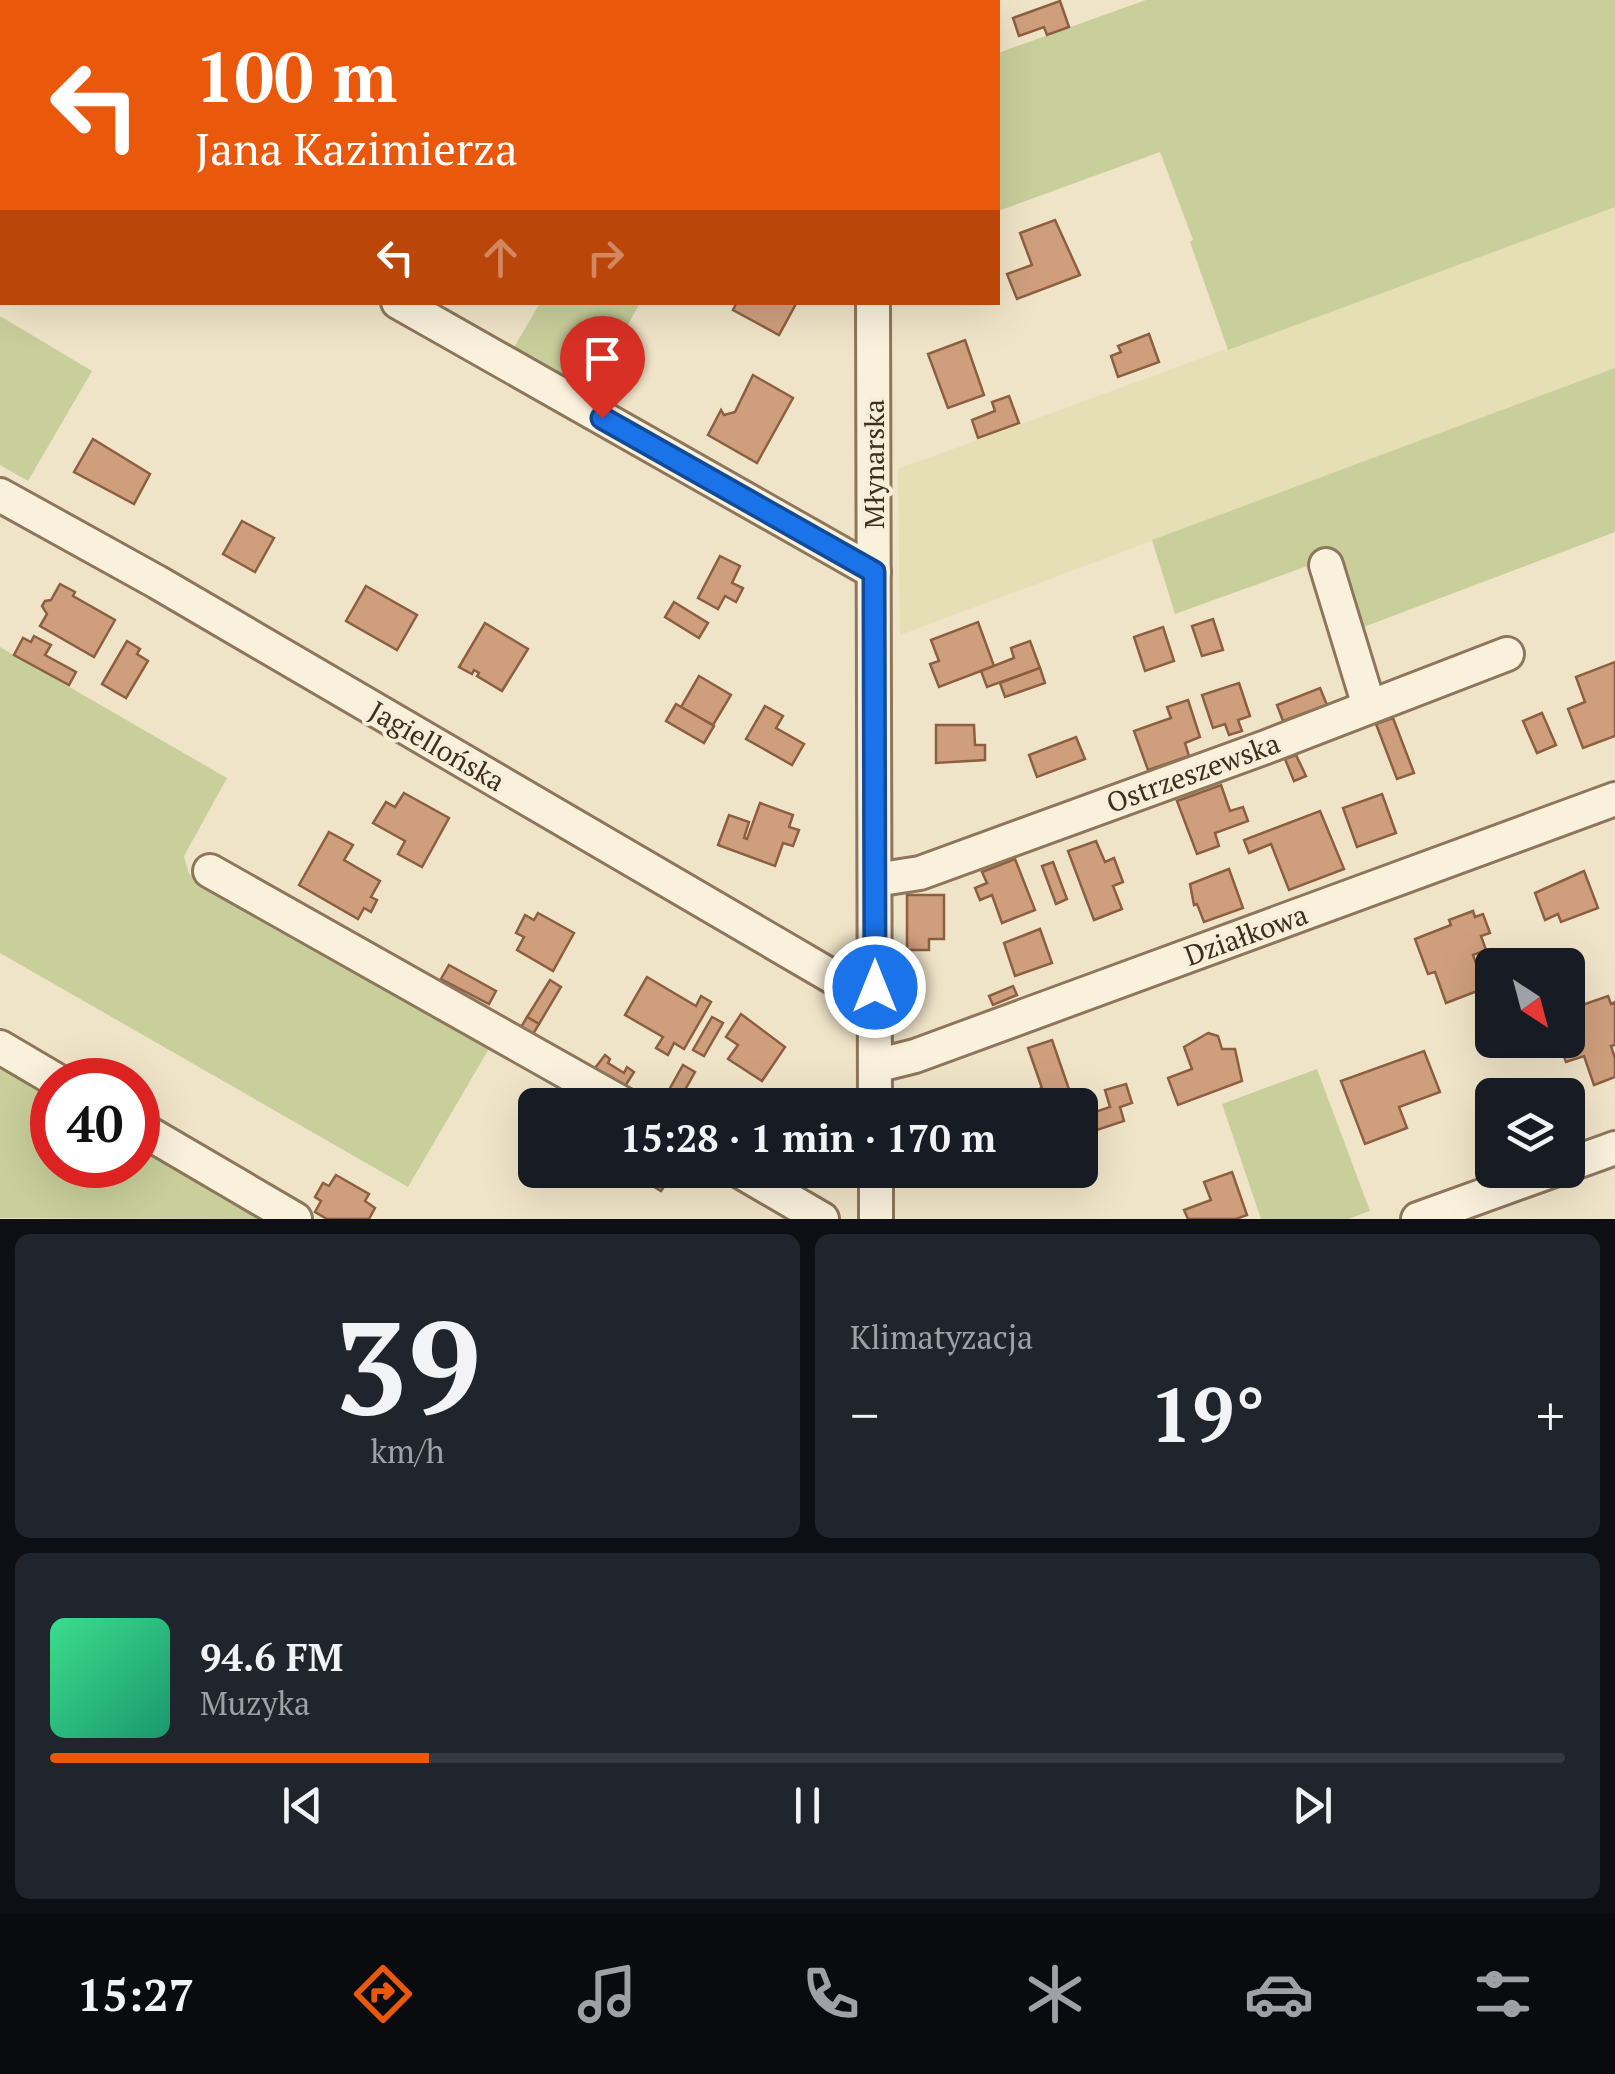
<!DOCTYPE html>
<html lang="pl">
<meta charset="utf-8">
<style>
body{margin:0;font-family:"PT Serif",serif;background:#20242c;color:#f1f3f6;height:100vh;display:flex;flex-direction:column;font-size:38px;white-space:nowrap}
*{box-sizing:border-box;margin:0}
p{font-size:32px;color:#9ea1a6}
.icon{flex:none;width:55px;height:55px;fill:none;stroke:currentColor;stroke-width:2;stroke-linecap:round;stroke-linejoin:round}
.map{position:relative;height:1219px;overflow:hidden}
.sheet{display:flex;flex-direction:column;gap:15px;padding:15px;background:#0d0f14;flex:1}
.sheet>*{flex:none}
.guide{position:absolute;left:0px;top:0px;width:1000px;height:305px;box-shadow:0 10px 40px #0002;background:#ea580c;color:#fff;overflow:hidden}
.needle{width:65px;rotate:144deg}
.buttons{position:absolute;left:1475px;top:948px;display:grid;gap:20px}
.buttons a{display:grid;place-items:center;width:110px;height:110px;border-radius:15px;background:#171b24;box-shadow:0 10px 40px #0002;font-size:50px}
.speed{position:absolute;left:30px;top:1058px;display:flex;gap:20px;font-size:50px;font-weight:700;text-align:center}
.speed>*{display:grid;place-content:center;width:130px;height:130px;border-radius:50%;background:#171b24;box-shadow:0 10px 40px #0002;line-height:1}
.speed .limit{border:15px solid #d22;background:#fff;color:#111}
.pin{position:absolute;display:grid;place-items:center;width:85px;height:85px;color:#fff;margin:-102px -42px;border-radius:50% 50% 50% 0;rotate:-45deg;box-shadow:0 0 10px #0007}
.pin .icon{rotate:45deg}
.me{position:absolute;width:110px;margin:-55px;rotate:0deg;stroke-linejoin:round;filter:drop-shadow(0 0 8px #0008)}
.turn{display:flex;align-items:center;gap:35px;height:210px;padding:0 30px;font-size:45px}
.turn .icon{width:130px;height:130px;stroke-width:2.5}
.turn b{display:block;font-size:70px;line-height:85px}
.lanes{display:flex;align-items:center;height:95px;padding:0 30px;background:#0003;justify-content:center;gap:50px;direction:ltr}
.lanes .off{opacity:.35}
.big{font-size:75px;font-weight:700;line-height:1.1}
.sheet .card{flex:1;display:flex;flex-direction:column;justify-content:center;gap:15px;min-width:0;padding:0 35px;border-radius:15px;background:#20242c}
.sheet .dial{align-items:center;gap:0}
.dial b{font-size:130px;line-height:1}
.song{display:flex;align-items:center;gap:30px}
.cover{width:120px;height:120px;border-radius:15px;background:linear-gradient(135deg,hsl(150 70% 55%),hsl(160 70% 35%))}
.played{height:10px;border-radius:5px;background:linear-gradient(90deg,#ea580c 25%,#363941 25%)}
.keys{display:flex;justify-content:space-around;direction:ltr}
.heat{display:flex;justify-content:space-between;align-items:center;font-size:55px;direction:ltr}
.sheet .tiles{flex:1;display:grid;gap:15px;grid-template-columns:1fr 1fr}
.card:last-child{grid-column:span 2}
.trip{position:absolute;left:518px;top:1088px;width:580px;height:100px;border-radius:15px;background:#171b24;box-shadow:0 10px 40px #0002;font-weight:700;line-height:100px;text-align:center}
.tabs{display:flex;height:160px;justify-content:space-around;align-items:center;background:#090b0e;color:#9ea1a6}
.tabs .icon{width:70px;height:70px}
.tabs .current{color:#ea580c}
.tabs b{font-size:45px;color:#f1f3f6}
.map>svg:first-child{display:block}
</style>
<div class="map">
<svg width="1615" height="1219" viewBox="0 0 1615 1219">
<rect width="100%" height="100%" fill="#f0e4c8"/>
<polygon fill="#e6deb5" points="1615,207 1615,368 900,635 898,469"/>
<g fill="#c9cf9b">
<polygon points="0,0 231,0 2,2 2,56"/>
<polygon points="1146,0 1615,0 1615,207 1228,350 1190,242 1193,240 1160,152 998,211 998,53"/>
<polygon points="540,303 640,303 590,393 513,349"/>
<polygon points="0,316 92,371 28,481 0,465"/>
<polygon points="1615,368 1615,532 1361,628 1338,555 1175,614 1152,540"/>
<polygon points="0,647 227,778 184,856 189,874 490,1047 408,1187 0,953"/>
<polygon points="0,1068 52,1099 52,1165 138,1165 138,1149 262,1219 0,1218"/>
<polygon points="1317,1069 1370,1211 1348,1219 1261,1219 1222,1104"/>
</g>
<g fill="#cf9f7d" stroke="#8d5f41" stroke-width="2.5">
<polygon points="1060,1 1069,27 1047,35 1044,27 1019,36 1013,18"/>
<polygon points="1055,220 1080,275 1017,299 1007,274 1032,265 1020,233"/>
<polygon points="737,302 797,302 779,335 733,310"/>
<polygon points="1149,334 1159,362 1118,377 1111,356 1121,352 1118,346"/>
<polygon points="965,340 984,395 948,408 928,354"/>
<polygon points="753,375 793,398 757,463 708,435 721,410 724,415 735,412"/>
<polygon points="1009,396 1019,423 978,438 972,420 995,411 992,402"/>
<polygon points="93,439 150,474 134,504 74,472"/>
<polygon points="242,521 274,538 255,572 223,554"/>
<polygon points="720,556 740,566 732,583 743,588 736,602 725,596 718,609 698,598"/>
<polygon points="60,584 75,592 73,596 115,620 94,657 40,626 47,614 42,606 45,601 51,600"/>
<polygon points="366,586 417,615 397,650 346,621"/>
<polygon points="674,602 708,623 699,638 665,617"/>
<polygon points="1213,619 1223,650 1202,656 1192,626"/>
<polygon points="978,622 994,666 939,687 930,664 939,661 931,640"/>
<polygon points="485,623 528,649 502,691 477,676 479,673 474,670 472,674 459,667"/>
<polygon points="1163,627 1174,661 1145,671 1134,637"/>
<polygon points="34,636 51,645 45,655 76,672 69,685 14,655 23,638 31,642"/>
<polygon points="127,641 140,649 137,654 148,661 126,698 102,684"/>
<polygon points="1030,641 1040,668 987,687 981,671 1014,658 1011,648"/>
<polygon points="1615,662 1615,736 1583,748 1568,709 1585,702 1576,677"/>
<polygon points="1040,668 1045,683 1005,697 1000,683"/>
<polygon points="699,676 731,695 713,725 681,707"/>
<polygon points="1239,683 1250,716 1238,720 1242,731 1229,735 1225,724 1213,728 1202,695"/>
<polygon points="1320,688 1327,705 1283,721 1277,705"/>
<polygon points="1188,700 1200,737 1185,743 1189,756 1148,770 1134,731 1171,718 1167,707"/>
<polygon points="676,704 714,726 704,743 666,721"/>
<polygon points="765,706 783,716 776,728 804,744 792,765 746,739"/>
<polygon points="1542,713 1556,745 1537,753 1523,721"/>
<polygon points="1393,718 1414,773 1397,779 1376,724"/>
<polygon points="936,725 974,725 975,745 985,745 985,760 936,763"/>
<polygon points="1076,737 1085,759 1037,777 1029,755"/>
<polygon points="1296,755 1306,776 1294,781 1285,759"/>
<polygon points="1221,785 1230,811 1243,807 1248,821 1215,833 1219,846 1197,854 1177,801"/>
<polygon points="404,793 449,818 422,867 398,854 405,841 373,823 386,802 395,807"/>
<polygon points="1382,794 1396,833 1357,847 1343,808"/>
<polygon points="760,803 793,815 789,827 799,830 793,846 783,843 775,866 718,845 729,815 749,822 744,838 747,839"/>
<polygon points="1320,811 1344,869 1289,890 1271,844 1249,853 1244,840"/>
<polygon points="329,832 353,845 344,860 380,881 371,897 377,900 371,912 364,908 358,919 299,885"/>
<polygon points="1096,841 1105,862 1114,858 1123,882 1113,886 1122,909 1094,920 1068,851"/>
<polygon points="1015,859 1035,910 1002,923 992,895 980,900 975,888 987,883 982,872"/>
<polygon points="1053,862 1067,899 1056,904 1042,866"/>
<polygon points="1229,869 1243,908 1204,922 1197,904 1194,905 1190,884"/>
<polygon points="1584,871 1598,908 1561,922 1558,914 1545,920 1535,893"/>
<polygon points="907,895 944,895 944,939 929,939 929,950 907,950"/>
<polygon points="1473,911 1475,917 1483,914 1490,933 1481,936 1486,950 1473,955 1485,988 1446,1003 1435,972 1428,974 1415,939 1451,925 1449,920"/>
<polygon points="538,913 574,933 553,971 517,950 524,937 516,933 525,915 534,920"/>
<polygon points="1040,929 1052,963 1015,976 1004,943"/>
<polygon points="449,965 496,991 489,1004 441,979"/>
<polygon points="647,977 696,1006 701,996 711,1002 684,1049 674,1043 668,1055 656,1048 663,1037 625,1015"/>
<polygon points="550,980 561,987 539,1024 527,1017"/>
<polygon points="1013,986 1017,995 993,1005 989,996"/>
<polygon points="1608,996 1611,1004 1615,1002 1615,1045 1611,1046 1615,1058 1615,1077 1594,1085 1584,1056 1566,1062 1558,1040 1568,1040 1568,1010"/>
<polygon points="741,1014 785,1047 762,1081 728,1059 738,1045 726,1037"/>
<polygon points="527,1017 539,1024 529,1041 517,1034"/>
<polygon points="712,1017 723,1023 704,1056 693,1050"/>
<polygon points="1208,1033 1218,1036 1222,1049 1235,1049 1242,1081 1178,1105 1168,1078 1192,1069 1184,1047"/>
<polygon points="1052,1040 1072,1098 1052,1105 1029,1105 1028,1093 1042,1088 1028,1048"/>
<polygon points="1424,1051 1440,1092 1399,1107 1407,1128 1365,1144 1341,1081"/>
<polygon points="605,1055 610,1059 608,1063 624,1073 627,1067 634,1072 622,1091 592,1072"/>
<polygon points="683,1065 695,1072 677,1104 665,1097"/>
<polygon points="1126,1084 1132,1103 1120,1107 1124,1121 1091,1132 1086,1115 1110,1107 1105,1090"/>
<polygon points="642,1170 662,1170 671,1176 661,1191 638,1177"/>
<polygon points="1232,1172 1247,1215 1236,1219 1188,1219 1184,1210 1211,1200 1204,1182"/>
<polygon points="336,1175 369,1194 365,1201 375,1208 369,1219 327,1219 315,1212 321,1201 315,1197 323,1183 329,1186"/>
</g>
<g fill="none" stroke-linecap="round" stroke-linejoin="round">
<defs>
<g id="minor">
<polyline points="721,0 725,2"/>
<polyline points="871,0 871,2"/>
<polyline points="0,78 2,79"/>
<polyline points="398,302 874,572"/>
<polyline points="873,302 875,1105"/>
<polyline points="0,495 157,582 843,983 858,988 875,987"/>
<polyline points="1326,565 1369,706"/>
<polyline points="210,871 625,1105"/>
<polyline points="875,880 920,873 1266,747 1507,654"/>
<polyline points="0,1047 56,1080"/>
<polyline points="875,1066 915,1056 1615,799"/>
<polyline points="138,1127 295,1219"/>
<polyline points="1568,1165 1615,1148"/>
<polyline points="738,1170 822,1219"/>
<polyline points="876,1170 876,1219"/>
<polyline points="1418,1219 1554,1170"/>
</g>
</defs>
<use href="#minor" stroke="#8d765c" stroke-width="38"/>
<use href="#minor" stroke="#faf1dc" stroke-width="32"/>
</g>
<g fill="none" stroke-linecap="round" stroke-linejoin="round">
<defs>
<polyline id="route" points="602,418 874,572 875,987"/>
</defs>
<use href="#route" stroke="#114b97" stroke-width="25"/>
<use href="#route" stroke="#1a73e8" stroke-width="18"/>
</g>
<g text-anchor="middle" stroke-width="8" stroke-linejoin="round" paint-order="stroke">
<g font-size="28" fill="#3d2e20" stroke="#f7eed8">
<text transform="translate(874 464) rotate(-90)" y="10">Młynarska</text>
<text transform="translate(437 746) rotate(30)" y="10">Jagiellońska</text>
<text transform="translate(1193 773) rotate(-20)" y="10">Ostrzeszewska</text>
<text transform="translate(1246 935) rotate(-20)" y="10">Działkowa</text>
</g>
</g>
</svg>
<div class="buttons">
<a><svg class="needle" viewBox="-14 -14 28 28"><path d="M0-13l5 13h-10z" fill="#e53935"/><path d="M0 13l5-13h-10z" fill="#9ea1a6"/></svg></a>
<a><svg class="icon" aria-label="layers" viewBox="0 0 24 24"><path d="M12 4l9 5-9 5-9-5zM3 14l9 5 9-5"/></svg></a>
</div>
<div class="speed"><div class="limit">40</div></div>
<div class="pin" style="left:602px;top:418px;background:#d93025"><svg class="icon" aria-label="arrive" viewBox="0 0 24 24"><path d="M6 21V4h12l-3 4 3 4H6"/></svg></div>
<svg class="me" style="left:875px;top:987px" viewBox="-20 -20 40 40"><circle r="17" fill="#1a73e8" stroke="#fff" stroke-width="3"/><path d="M0-11L8 9 0 5-8 9z" fill="#fff"/></svg>
<div class="trip">15:28 · 1 min · 170 m</div>
<div class="guide">
<div class="turn"><svg class="icon" aria-label="left" viewBox="0 0 24 24"><path d="M17 20v-9H6M10 6l-5 5 5 5"/></svg><div><b>100 m</b>Jana Kazimierza</div></div>
<div class="lanes"><svg class="icon" aria-label="left" viewBox="0 0 24 24"><path d="M17 20v-9H6M10 6l-5 5 5 5"/></svg><svg class="icon off" aria-label="ahead" viewBox="0 0 24 24"><path d="M12 20V5M6 11l6-6 6 6"/></svg><svg class="icon off" aria-label="right" viewBox="0 0 24 24"><path d="M7 20v-9h11M14 6l5 5-5 5"/></svg></div>
</div>
</div>
<section class="sheet">
<div class="tiles">
<div class="card dial"><b>39</b><p>km/h</p></div>
<div class="card"><p>Klimatyzacja</p>
<div class="heat"><a>−</a><b class="big">19°</b><a>+</a></div>
</div>
<div class="card">
<div class="song"><i class="cover"></i><div><b>94.6 FM</b><p>Muzyka</p></div></div>
<div class="played"></div>
<div class="keys"><svg class="icon" aria-label="previous" viewBox="0 0 24 24"><path d="M18 5L8 12l10 7zM5 5v14"/></svg><svg class="icon" aria-label="pause" viewBox="0 0 24 24"><path d="M8 5v14M16 5v14"/></svg><svg class="icon" aria-label="next" viewBox="0 0 24 24"><path d="M6 5l10 7-10 7zM19 5v14"/></svg></div>
</div>
</div>
</section>
<nav class="tabs">
<b>15:27</b>
<svg class="icon current" aria-label="directions" viewBox="0 0 24 24"><path d="M12 3l9 9-9 9-9-9zM9 14v-3h6M13 9l2 2-2 2"/></svg>
<svg class="icon" aria-label="music" viewBox="0 0 24 24"><path d="M9 18V5l10-2v13"/><circle cx="6" cy="18" r="3"/><circle cx="16" cy="16" r="3"/></svg>
<svg class="icon" aria-label="phone" viewBox="0 0 24 24"><path d="M5 4h4l2 5-3 2q2 4 5 5l2-3 5 2v4C11 20 4 13 5 4z"/></svg>
<svg class="icon" aria-label="climate" viewBox="0 0 24 24"><path d="M12 3v18M4 7l16 10M4 17L20 7"/></svg>
<svg class="icon" aria-label="car" viewBox="0 0 24 24"><path d="M5 17H2v-5l4-1 3-4h7l3 4 3 1v5h-3M9 17h6M6 11h13"/><circle cx="7" cy="17" r="2"/><circle cx="17" cy="17" r="2"/></svg>
<svg class="icon" aria-label="filters" viewBox="0 0 24 24"><path d="M4 7h16M4 17h16"/><circle cx="9" cy="7" r="2"/><circle cx="15" cy="17" r="2"/></svg>
</nav>
